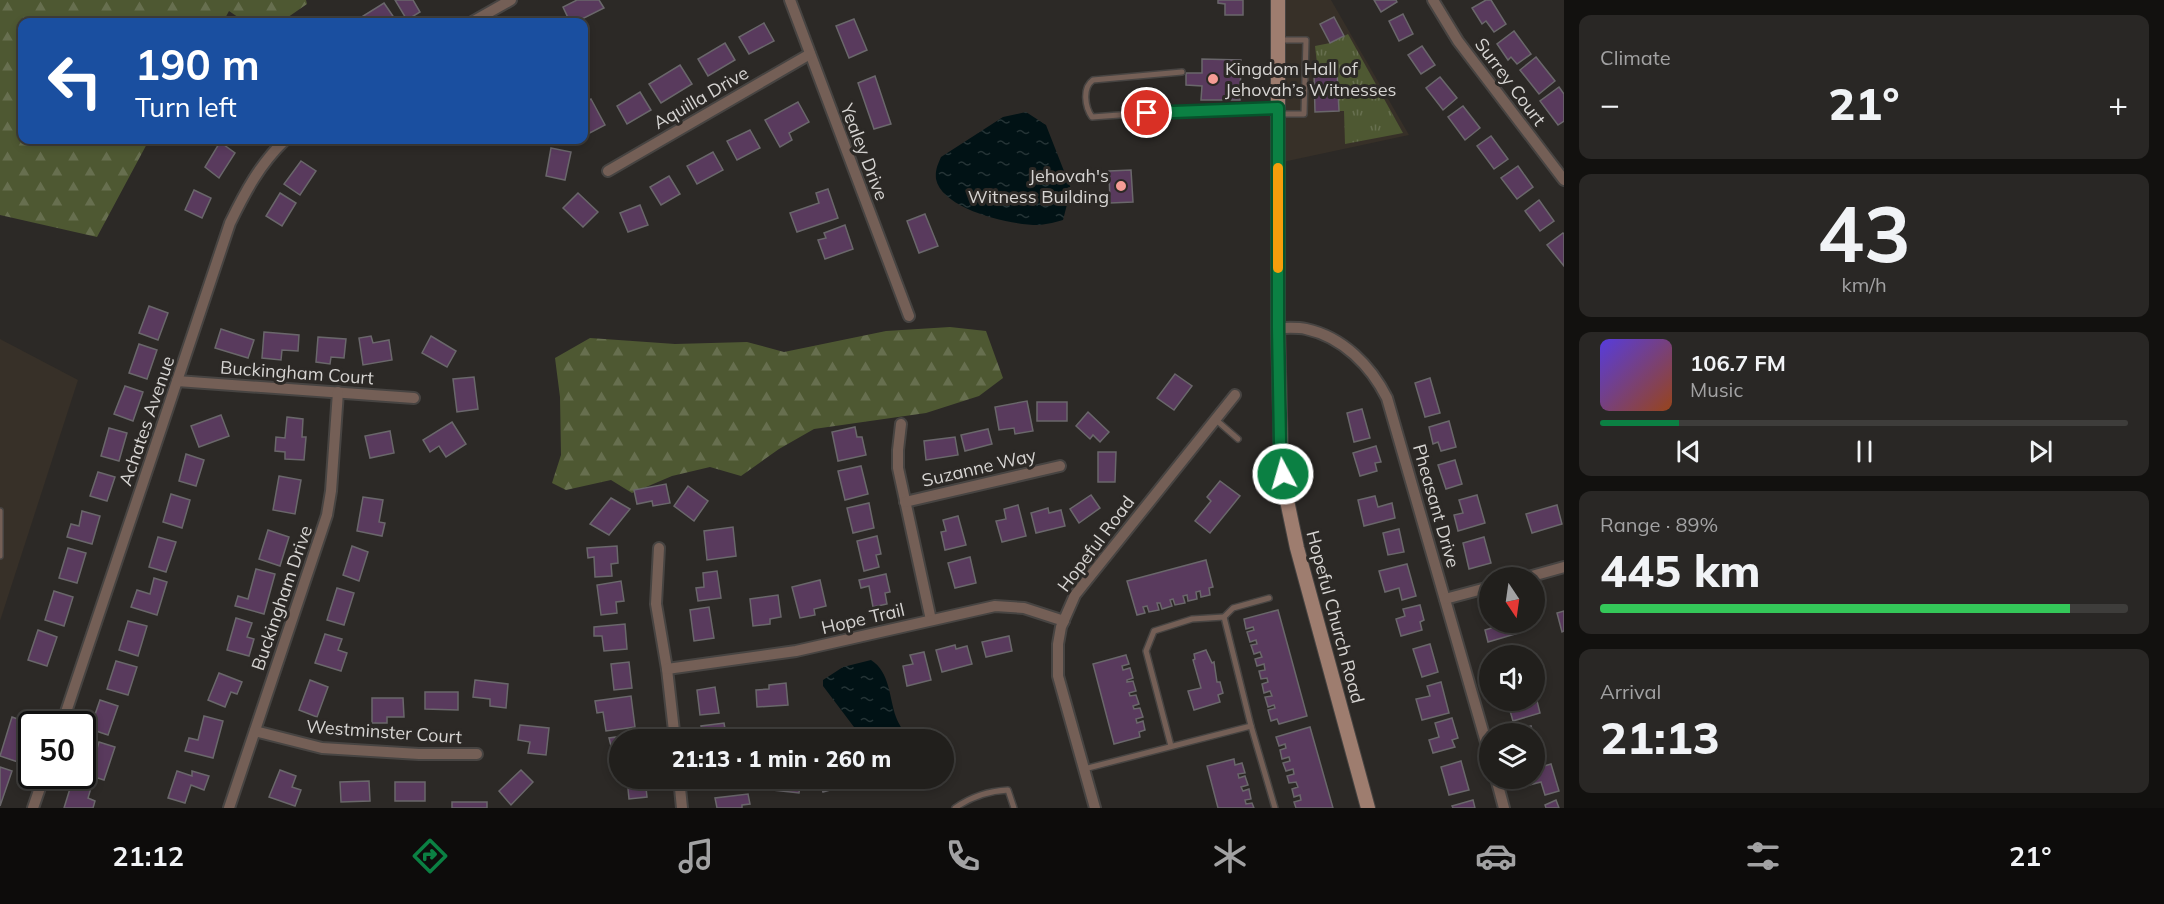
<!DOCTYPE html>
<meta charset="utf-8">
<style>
body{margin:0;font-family:Mulish,sans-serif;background:#292725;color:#f1f3f6;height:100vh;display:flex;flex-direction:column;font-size:22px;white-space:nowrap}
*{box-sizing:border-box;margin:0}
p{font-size:20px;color:#a2a2a3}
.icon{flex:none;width:33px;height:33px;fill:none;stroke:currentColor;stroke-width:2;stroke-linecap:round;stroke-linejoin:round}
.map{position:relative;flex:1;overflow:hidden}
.drawer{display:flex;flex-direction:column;gap:15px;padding:15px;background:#12110f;width:600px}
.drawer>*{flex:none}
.top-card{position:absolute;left:18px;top:18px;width:570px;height:126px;border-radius:12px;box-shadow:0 3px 9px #0003,0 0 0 2px #3e3d3b;background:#1a4fa0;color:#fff;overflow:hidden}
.needle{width:39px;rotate:167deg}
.buttons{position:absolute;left:1479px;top:567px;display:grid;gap:12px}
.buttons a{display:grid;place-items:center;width:66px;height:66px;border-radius:50%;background:#211f1c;box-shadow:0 3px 9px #0003,0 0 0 2px #3e3d3b;font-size:30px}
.speed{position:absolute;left:18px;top:711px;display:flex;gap:12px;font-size:30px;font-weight:700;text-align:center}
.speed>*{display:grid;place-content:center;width:78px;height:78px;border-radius:50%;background:#211f1c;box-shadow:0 3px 9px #0003,0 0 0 2px #3e3d3b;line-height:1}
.speed .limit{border:3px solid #111;border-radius:9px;background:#fff;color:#111}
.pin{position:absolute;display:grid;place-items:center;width:51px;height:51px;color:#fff;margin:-26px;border:3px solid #fff;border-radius:50%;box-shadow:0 2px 6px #0007}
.me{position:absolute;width:66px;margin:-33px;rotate:354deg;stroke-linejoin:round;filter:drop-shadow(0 0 4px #0008)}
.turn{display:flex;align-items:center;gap:21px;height:126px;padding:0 18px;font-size:27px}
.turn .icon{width:78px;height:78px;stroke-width:2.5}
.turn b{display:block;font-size:42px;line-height:51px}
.big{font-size:45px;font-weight:800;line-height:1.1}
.drawer .widget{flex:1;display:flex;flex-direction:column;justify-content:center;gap:9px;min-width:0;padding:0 21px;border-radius:12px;background:#292725}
.drawer .dial{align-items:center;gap:0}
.dial b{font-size:78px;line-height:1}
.song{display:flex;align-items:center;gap:18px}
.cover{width:72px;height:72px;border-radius:9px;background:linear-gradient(135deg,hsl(250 70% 55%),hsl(20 70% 35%))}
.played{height:6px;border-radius:3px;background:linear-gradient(90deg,#0b8043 15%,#3e3d3b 15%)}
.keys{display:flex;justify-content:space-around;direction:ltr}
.heat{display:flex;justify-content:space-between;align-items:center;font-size:33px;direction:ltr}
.charge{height:9px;border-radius:4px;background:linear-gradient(90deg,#34c759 89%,#3e3d3b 0)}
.trip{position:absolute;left:609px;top:729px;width:345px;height:60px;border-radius:30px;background:#211f1c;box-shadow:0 3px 9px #0003,0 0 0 2px #3e3d3b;font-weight:800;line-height:60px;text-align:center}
.tab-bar{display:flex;height:96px;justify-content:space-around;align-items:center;background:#0d0c0b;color:#a2a2a3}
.tab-bar .icon{width:42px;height:42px}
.tab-bar .selected{color:#0b8043}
.tab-bar b{font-size:27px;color:#f1f3f6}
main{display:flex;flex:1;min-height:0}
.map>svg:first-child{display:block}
</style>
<main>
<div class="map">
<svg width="1564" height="808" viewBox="0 0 1564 808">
<defs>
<pattern id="grass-tufts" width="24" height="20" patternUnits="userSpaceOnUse" patternTransform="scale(1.5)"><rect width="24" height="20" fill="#4e5832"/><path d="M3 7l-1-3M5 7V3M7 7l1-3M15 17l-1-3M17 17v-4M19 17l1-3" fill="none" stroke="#676f4f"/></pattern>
<pattern id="forest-firs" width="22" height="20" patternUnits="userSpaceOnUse" patternTransform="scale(1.5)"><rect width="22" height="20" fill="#4e5832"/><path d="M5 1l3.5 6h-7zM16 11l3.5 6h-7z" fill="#676f4f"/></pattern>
<pattern id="water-ripples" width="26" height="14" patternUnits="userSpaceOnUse" patternTransform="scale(1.5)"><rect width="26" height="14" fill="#011215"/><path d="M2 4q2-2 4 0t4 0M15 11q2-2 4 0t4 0" fill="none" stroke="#253436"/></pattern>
</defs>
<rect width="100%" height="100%" fill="#2c2926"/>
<g fill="#373028">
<polygon points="1278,0 1331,0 1409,135 1278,163"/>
<polygon points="0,339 78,380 0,621"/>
</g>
<polygon fill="url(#grass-tufts)" points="1348,34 1403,133 1345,144 1344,111 1339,111 1337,71 1318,72 1315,46 1330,43"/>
<g fill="url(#forest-firs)">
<polygon points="0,0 306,0 307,4 281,22 245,22 229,11 223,22 22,22 22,140 149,140 97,237 0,215"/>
<polygon points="950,327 986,331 1003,378 979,396 926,413 814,429 779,449 741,476 710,467 672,476 632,493 611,480 566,490 552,483 561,455 560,397 555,358 590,338 675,344 747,342 784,352 886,331"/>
</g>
<g fill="url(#water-ripples)">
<path d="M1026 112 1046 125 1071 189 1063 220C1056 222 1048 224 1040 225 1014 226 942 210 936 179 935 170 938 164 941 157L1003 117Z"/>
<path d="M871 660C890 672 889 697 896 717 899 725 904 731 906 739H863L823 686V680L843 667Z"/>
</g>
<g fill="#593a5d" stroke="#6a676b" stroke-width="1.5">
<polygon points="395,0 413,0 420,12 407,20"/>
<polygon points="577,0 599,0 604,8 576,22 570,22 563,7"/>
<polygon points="1218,0 1243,0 1243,15 1225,15 1225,4 1218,3"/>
<polygon points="1374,0 1396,0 1397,2 1381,12"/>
<polygon points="1486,0 1491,0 1506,24 1494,32 1486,21 1482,24 1472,8"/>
<polygon points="384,3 397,22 363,22 360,18"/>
<polygon points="1403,14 1413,34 1399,41 1389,21"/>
<polygon points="1334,17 1344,36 1330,43 1320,24"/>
<polygon points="854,19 867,50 849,58 836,26"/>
<polygon points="764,23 774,41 749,54 739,37"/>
<polygon points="1514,31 1531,54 1517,64 1511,57 1508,60 1497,44"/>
<polygon points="725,43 735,60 708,76 698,59"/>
<polygon points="1422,46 1435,65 1421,74 1408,55"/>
<polygon points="1536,57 1555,81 1539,94 1520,70"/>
<polygon points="1202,59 1241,60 1240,100 1201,100 1202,86 1186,85 1186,73 1202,73"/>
<polygon points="680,65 692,84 661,103 649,84"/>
<polygon points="1337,71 1339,111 1315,112 1314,72"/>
<polygon points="875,76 891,124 874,129 858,83"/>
<polygon points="1440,77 1457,98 1443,110 1426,88"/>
<polygon points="1559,87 1564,94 1564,121 1558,125 1540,101"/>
<polygon points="640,92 651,110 627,124 617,106"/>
<polygon points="591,99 605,125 584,136 584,116 585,115 584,103"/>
<polygon points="798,102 809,122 789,133 792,140 780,147 765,120"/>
<polygon points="1463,106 1480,128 1465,140 1448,117"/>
<polygon points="750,130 760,148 737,160 727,141"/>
<polygon points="1491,136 1508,159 1494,169 1477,146"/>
<polygon points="220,142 235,153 219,178 205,167"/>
<polygon points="551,148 571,152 565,180 546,176"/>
<polygon points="713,152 723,170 697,184 687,166"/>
<polygon points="301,161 316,171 300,195 284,184"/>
<polygon points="1518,166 1533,187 1517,199 1501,178"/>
<polygon points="1131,170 1133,202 1110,203 1109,171"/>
<polygon points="669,176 680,194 661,205 650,187"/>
<polygon points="828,189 838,218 797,232 790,213 819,203 816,193"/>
<polygon points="194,190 211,198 202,218 185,210"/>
<polygon points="280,193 296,203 282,226 266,216"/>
<polygon points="578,193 598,212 583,227 563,208"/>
<polygon points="1539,200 1554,221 1540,231 1525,211"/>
<polygon points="640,205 648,225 628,232 620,213"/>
<polygon points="925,214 938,246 919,253 907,221"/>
<polygon points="845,225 853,249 825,259 818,240 826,238 824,233"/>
<polygon points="1563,233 1564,234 1564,266 1547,245"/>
<polygon points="149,306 168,313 158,340 139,333"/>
<polygon points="221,329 254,340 248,358 215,348"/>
<polygon points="264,332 299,335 298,351 282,350 281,360 262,358"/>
<polygon points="371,336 373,343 389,340 392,360 363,365 359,338"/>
<polygon points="431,336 456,351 447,367 422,353"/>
<polygon points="318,337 346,339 344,358 331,357 330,364 316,362"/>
<polygon points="139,344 157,350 147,379 129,373"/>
<polygon points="1175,374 1192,386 1174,410 1157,398"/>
<polygon points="474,377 478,409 457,412 453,379"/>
<polygon points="1430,378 1440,413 1425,417 1415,383"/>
<polygon points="125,386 143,392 133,421 114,414"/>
<polygon points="1027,401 1033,431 1015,434 1014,428 999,430 995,407"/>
<rect x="1037" y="402" width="30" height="19"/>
<polygon points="1362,409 1370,438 1354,442 1347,413"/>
<polygon points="1088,412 1109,432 1100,442 1093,435 1090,439 1076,426"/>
<polygon points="221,415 229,436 199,447 191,426"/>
<polygon points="287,417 303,419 302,437 306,437 304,460 285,459 285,452 275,451 276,437 285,438"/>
<polygon points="1449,421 1456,447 1441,451 1438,442 1433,444 1429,427"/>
<polygon points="452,422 466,444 446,457 439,446 430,452 423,440"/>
<polygon points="855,427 857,437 862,437 866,455 838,461 832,432"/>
<polygon points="109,428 127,433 119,461 101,456"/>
<polygon points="988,429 992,444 965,451 961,435"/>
<polygon points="390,431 394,453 370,458 365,436"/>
<polygon points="955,437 958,455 926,460 924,441"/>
<polygon points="1376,446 1381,462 1375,463 1377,471 1360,476 1353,453"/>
<polygon points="1098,452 1116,452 1115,482 1098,482"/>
<polygon points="186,454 204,460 196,486 179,481"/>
<polygon points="1455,460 1462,484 1446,489 1438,465"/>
<polygon points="861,466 868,494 845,500 838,471"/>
<polygon points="98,472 115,477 107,501 90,496"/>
<polygon points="279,476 301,480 295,514 273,510"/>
<polygon points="1220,481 1240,496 1210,533 1195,521 1211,501 1207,497"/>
<polygon points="666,484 670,503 653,506 652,501 637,504 634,490"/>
<polygon points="688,486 708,501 694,521 674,506"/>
<polygon points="171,494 190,500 182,528 163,522"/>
<polygon points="1091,495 1100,508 1079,523 1070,509"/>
<polygon points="1477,495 1485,523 1458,531 1454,515 1463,513 1459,500"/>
<polygon points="1375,496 1378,507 1392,503 1395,518 1364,526 1358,500"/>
<polygon points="363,497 383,500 379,522 385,523 382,536 357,531"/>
<polygon points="611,498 630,509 609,535 590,524"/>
<polygon points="869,503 874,528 853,533 847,508"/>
<polygon points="1018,505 1026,536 1002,542 996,521 1006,519 1004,509"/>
<polygon points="1557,505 1562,524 1532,533 1526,514"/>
<polygon points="1048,508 1049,513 1061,510 1065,526 1036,533 1031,513"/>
<polygon points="82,511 100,516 92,544 67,537 71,524 79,526"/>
<polygon points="958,516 966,545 945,550 941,532 946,531 943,520"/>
<polygon points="733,527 736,556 707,560 704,531"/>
<polygon points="1399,529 1404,552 1388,555 1383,533"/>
<polygon points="268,530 289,537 280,566 259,559"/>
<polygon points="877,536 881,554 876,555 879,567 864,571 857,541"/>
<polygon points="158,537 176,542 166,572 149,567"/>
<polygon points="1484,537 1491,563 1469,569 1463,543"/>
<polygon points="352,546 368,552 359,581 343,575"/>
<polygon points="617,546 618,563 611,564 612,576 595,577 594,557 588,558 587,548"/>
<polygon points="68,548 86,553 77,583 59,578"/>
<polygon points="970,557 976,583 955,588 948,563"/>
<polygon points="1206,560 1213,587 1209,588 1210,595 1201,597 1200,591 1196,592 1197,599 1188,601 1187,595 1183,596 1185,603 1175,605 1173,599 1170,600 1172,606 1162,609 1160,603 1157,603 1159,610 1149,612 1147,606 1143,607 1145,613 1137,615 1127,581"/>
<polygon points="1407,564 1416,596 1402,600 1399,588 1385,592 1379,571"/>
<polygon points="256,569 275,574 264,614 235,606 238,596 248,599"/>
<polygon points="717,571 721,598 698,601 696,588 704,587 703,573"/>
<polygon points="886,574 890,592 885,593 887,604 873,607 869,586 861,588 859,580"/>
<polygon points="154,578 167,582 157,615 131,607 137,590 150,594"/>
<polygon points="820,580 826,606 814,609 815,615 800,618 792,587"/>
<polygon points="621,581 624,601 616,602 617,613 601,615 597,585"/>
<polygon points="337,588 354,593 344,625 327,620"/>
<polygon points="54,591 73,597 64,626 45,620"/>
<polygon points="778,595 781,617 770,619 770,624 753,626 750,599"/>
<polygon points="1420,605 1424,620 1420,622 1422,630 1401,636 1396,619 1405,616 1403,609"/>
<polygon points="709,607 714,638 694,641 690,610"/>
<polygon points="1278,610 1307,716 1279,724 1277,719 1271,721 1268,710 1275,708 1274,705 1268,707 1265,697 1272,696 1270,691 1264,693 1262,684 1268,682 1267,678 1261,679 1259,671 1265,670 1264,664 1257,666 1255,659 1262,657 1260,652 1254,654 1251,645 1257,644 1256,640 1250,642 1247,632 1254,630 1253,627 1246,629 1244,619"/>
<polygon points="1564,611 1564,631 1562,632 1557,613"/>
<polygon points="236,618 252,623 247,637 254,639 249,656 227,650"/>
<polygon points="128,621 147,626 138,656 119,650"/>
<polygon points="1497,622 1520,622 1522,632 1488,642 1485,630 1498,626"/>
<polygon points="625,624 627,649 604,651 602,636 594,636 594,627"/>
<polygon points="38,630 57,637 47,666 28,660"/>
<polygon points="325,634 342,639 338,650 347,653 341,671 315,663"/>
<polygon points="1009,636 1012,651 986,657 982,642"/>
<polygon points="1430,644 1438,672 1422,677 1413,649"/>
<polygon points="955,645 956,649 967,646 972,664 942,672 936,650"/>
<polygon points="1508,648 1510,656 1493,656 1492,652"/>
<polygon points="1206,650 1212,663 1214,662 1217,682 1220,682 1223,693 1218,695 1220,702 1194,710 1188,691 1201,688 1193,660 1195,659 1194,654"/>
<polygon points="924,652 931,680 907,686 903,666 913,664 910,655"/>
<polygon points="1126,655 1129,664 1122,666 1123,670 1130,668 1133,678 1127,680 1127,682 1133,681 1136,691 1129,693 1130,696 1136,695 1139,704 1133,706 1134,709 1140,708 1143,717 1136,719 1137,723 1143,721 1145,730 1139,732 1140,737 1114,744 1093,664"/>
<polygon points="116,661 137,667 128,695 107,689"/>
<polygon points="629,662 632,688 614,690 611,664"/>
<polygon points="219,673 242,682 237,694 231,692 225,707 208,700"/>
<polygon points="310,680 328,687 317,717 299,710"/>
<polygon points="475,680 508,684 506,708 490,706 490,699 473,697"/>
<polygon points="1441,682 1449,713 1422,720 1416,699 1430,696 1427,686"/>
<polygon points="786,683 788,705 757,707 756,690 769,689 769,685"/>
<polygon points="715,687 719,713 700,715 697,690"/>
<polygon points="425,692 458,692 458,710 425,709"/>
<polygon points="1535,693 1540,713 1513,721 1507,700 1534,700"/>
<polygon points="631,696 635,727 606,731 603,712 597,713 595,701"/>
<polygon points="372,698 403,698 404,717 387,717 387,723 372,723"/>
<polygon points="100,700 118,706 108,735 90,729"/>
<polygon points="204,716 223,721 213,758 185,751 189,738 198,740"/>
<polygon points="12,717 29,723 20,747 26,749 21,763 0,756"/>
<polygon points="1452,718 1458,738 1452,740 1455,747 1433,753 1429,740 1439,737 1435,723"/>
<polygon points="724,723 727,740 703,740 701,726"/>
<polygon points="520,725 549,728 546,755 528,753 530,742 518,740"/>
<polygon points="1531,726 1533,734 1514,734 1513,731"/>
<polygon points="1310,727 1333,808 1296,808 1294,802 1301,800 1300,795 1294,797 1292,789 1298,787 1296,782 1289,783 1287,776 1294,774 1293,769 1286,771 1283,763 1290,761 1289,757 1282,759 1280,750 1286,748 1285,744 1279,746 1276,737"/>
<polygon points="638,734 639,740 620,740 620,757 618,745 611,746 609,738"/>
<polygon points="99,742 115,747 104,780 82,773 82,755 94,759"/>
<polygon points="1234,759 1235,765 1242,763 1245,773 1238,774 1239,778 1245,776 1248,785 1241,787 1243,791 1249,789 1251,799 1245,800 1246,804 1252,803 1254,808 1218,808 1207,766"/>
<polygon points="1461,761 1469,790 1449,795 1441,767"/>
<polygon points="1551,764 1559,791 1545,795 1541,782 1529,785 1527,778 1534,778 1534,769"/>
<polygon points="0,767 12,771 0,806"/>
<polygon points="280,770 296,776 292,787 301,790 295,806 269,797"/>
<polygon points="521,770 533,782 511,805 499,791"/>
<polygon points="177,771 192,776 192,771 209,776 204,790 191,785 185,803 168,798"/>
<polygon points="627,778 645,778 647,797 629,799"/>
<polygon points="708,778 733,778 734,786 710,789"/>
<polygon points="775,778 801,778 799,793 773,790"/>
<polygon points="819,778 849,778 849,779 842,781 844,786 823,792"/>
<polygon points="369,781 370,801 341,802 340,782"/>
<polygon points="72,782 91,788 88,798 95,801 93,808 64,808"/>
<rect x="395" y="782" width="30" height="19"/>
<polygon points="748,794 750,804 742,805 742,808 717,808 715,798"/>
<polygon points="1473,800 1475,808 1453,808 1452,806"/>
<polygon points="1556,800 1559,808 1546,808 1545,805"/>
<rect x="452" y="802" width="35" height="6"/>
</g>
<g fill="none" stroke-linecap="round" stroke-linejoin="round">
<defs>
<g id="service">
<polyline points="1279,40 1306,40 1304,114 1280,114"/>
<path d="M1182 72 1093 80C1082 88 1085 107 1092 117L1187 110 1277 109"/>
<polyline points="1215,419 1238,439"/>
<polyline points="0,511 0,556"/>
<polyline points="1224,617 1233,608 1269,598"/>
<polyline points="1251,726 1275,808"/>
<polyline points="1084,769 1251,726 1224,617 1192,619 1154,631 1146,651 1171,746"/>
<path d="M955 808C972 796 988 791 1008 790L1014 808"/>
</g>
<g id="minor">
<polyline points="790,0 909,316"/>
<polyline points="1433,0 1458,41 1564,180"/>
<polyline points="472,22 511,0"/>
<polyline points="608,171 810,54"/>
<path d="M1278 328C1287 328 1297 327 1306 329 1343 337 1371 366 1387 398L1490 756"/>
<polyline points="177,381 414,398"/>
<polyline points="901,424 898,450 898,468 931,620"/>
<polyline points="905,502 1060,466"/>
<polyline points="659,548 656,604 667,669 675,740"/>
<polyline points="1525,578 1564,567"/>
<polyline points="1445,599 1490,587"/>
<polyline points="667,669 796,651 995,606 1024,608 1064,621"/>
<path d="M62 724 230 223C245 192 260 164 285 140"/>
<polyline points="255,731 322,748 419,754 477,754"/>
<polyline points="679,778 682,808"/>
<polyline points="1496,778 1504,808"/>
<polyline points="33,808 44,776"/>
<polyline points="229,808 327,515 331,491 338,392"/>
<polyline points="1095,808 1058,676 1058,644 1061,627 1075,595 1235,395"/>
</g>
<polyline id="secondary" points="1278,0 1278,328 1281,457 1285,491 1297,548 1368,808"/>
</defs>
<use href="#service" stroke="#474442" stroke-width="8"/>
<use href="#minor" stroke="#474442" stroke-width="14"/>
<use href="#secondary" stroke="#474442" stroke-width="16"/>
<use href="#service" stroke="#745f56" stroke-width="5"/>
<use href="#minor" stroke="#745f56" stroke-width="10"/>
<use href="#secondary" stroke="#9e7d6f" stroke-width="14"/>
</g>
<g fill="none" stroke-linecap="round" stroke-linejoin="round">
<defs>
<polyline id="route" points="1147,113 1278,108 1278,328 1280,442 1283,474"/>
</defs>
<use href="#route" stroke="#07532c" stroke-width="15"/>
<use href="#route" stroke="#0b8043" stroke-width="10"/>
<polyline stroke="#f59e0b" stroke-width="10" points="1278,268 1278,168"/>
</g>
<g fill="#f59c95" stroke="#2c2926" stroke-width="2">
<circle cx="1213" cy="79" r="6"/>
<circle cx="1121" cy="186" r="6"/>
</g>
<g text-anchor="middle" stroke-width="6" stroke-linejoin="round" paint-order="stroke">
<g font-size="18" fill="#d6d4d2" stroke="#2c2926" text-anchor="start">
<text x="1225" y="75">Kingdom Hall of<tspan x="1225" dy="21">Jehovah’s Witnesses</tspan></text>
<text x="1109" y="182" text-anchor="end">Jehovah's<tspan x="1109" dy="21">Witness Building</tspan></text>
</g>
<g font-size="18" fill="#d6d4d2" stroke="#2c2926">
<text transform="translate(1510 82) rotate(53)" y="6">Surrey Court</text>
<text transform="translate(701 98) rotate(-30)" y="6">Aquilla Drive</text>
<text transform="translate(864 152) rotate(69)" y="6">Yealey Drive</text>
<text transform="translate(297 373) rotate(4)" y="6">Buckingham Court</text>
<text transform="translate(147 421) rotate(-71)" y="6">Achates Avenue</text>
<text transform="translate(979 468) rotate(-13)" y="6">Suzanne Way</text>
<text transform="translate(1436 506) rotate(74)" y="6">Pheasant Drive</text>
<text transform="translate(1096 544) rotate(-53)" y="6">Hopeful Road</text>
<text transform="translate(282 598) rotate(-71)" y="6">Buckingham Drive</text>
<text transform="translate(1335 617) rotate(75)" y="6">Hopeful Church Road</text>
<text transform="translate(863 619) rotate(-13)" y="6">Hope Trail</text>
<text transform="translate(384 732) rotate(4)" y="6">Westminster Court</text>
</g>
</g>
</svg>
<div class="buttons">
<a><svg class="needle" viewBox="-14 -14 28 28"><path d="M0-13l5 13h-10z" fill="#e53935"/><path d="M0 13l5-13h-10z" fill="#a2a2a3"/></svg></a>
<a><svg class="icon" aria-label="sound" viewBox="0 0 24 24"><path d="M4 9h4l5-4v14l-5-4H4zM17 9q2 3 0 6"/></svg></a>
<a><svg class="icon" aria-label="layers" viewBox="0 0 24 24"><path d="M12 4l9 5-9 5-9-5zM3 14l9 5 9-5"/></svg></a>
</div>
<div class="speed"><div class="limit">50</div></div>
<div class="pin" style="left:1147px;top:113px;background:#d93025"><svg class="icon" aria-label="arrive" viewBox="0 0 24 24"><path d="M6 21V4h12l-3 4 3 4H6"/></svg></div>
<svg class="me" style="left:1283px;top:474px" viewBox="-20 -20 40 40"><circle r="17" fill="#0b8043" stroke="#fff" stroke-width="3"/><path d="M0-11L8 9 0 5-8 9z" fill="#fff"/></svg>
<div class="trip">21:13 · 1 min · 260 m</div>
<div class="top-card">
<div class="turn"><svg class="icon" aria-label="left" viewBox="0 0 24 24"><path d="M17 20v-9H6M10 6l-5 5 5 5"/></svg><div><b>190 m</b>Turn left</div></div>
</div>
</div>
<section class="drawer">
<div class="widget"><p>Climate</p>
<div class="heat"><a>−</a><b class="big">21°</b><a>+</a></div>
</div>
<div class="widget dial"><b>43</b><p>km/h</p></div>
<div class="widget">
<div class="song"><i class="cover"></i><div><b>106.7 FM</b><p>Music</p></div></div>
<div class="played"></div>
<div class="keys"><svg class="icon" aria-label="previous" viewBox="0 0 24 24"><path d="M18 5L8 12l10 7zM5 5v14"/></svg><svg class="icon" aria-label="pause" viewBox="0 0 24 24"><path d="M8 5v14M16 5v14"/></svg><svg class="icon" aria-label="next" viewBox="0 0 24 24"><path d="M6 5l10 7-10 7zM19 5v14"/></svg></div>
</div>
<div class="widget"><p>Range · 89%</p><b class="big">445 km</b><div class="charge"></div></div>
<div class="widget"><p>Arrival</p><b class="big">21:13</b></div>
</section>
</main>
<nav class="tab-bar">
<b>21:12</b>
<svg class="icon selected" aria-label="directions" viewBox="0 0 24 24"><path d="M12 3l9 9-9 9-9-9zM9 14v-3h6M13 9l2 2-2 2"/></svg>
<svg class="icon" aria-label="music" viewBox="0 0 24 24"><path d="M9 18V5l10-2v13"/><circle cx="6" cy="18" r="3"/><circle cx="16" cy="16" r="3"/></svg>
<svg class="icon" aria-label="phone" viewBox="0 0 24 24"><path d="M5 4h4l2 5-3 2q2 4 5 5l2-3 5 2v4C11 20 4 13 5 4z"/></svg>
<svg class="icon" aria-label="climate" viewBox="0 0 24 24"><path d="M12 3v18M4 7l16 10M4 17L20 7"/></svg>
<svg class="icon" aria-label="car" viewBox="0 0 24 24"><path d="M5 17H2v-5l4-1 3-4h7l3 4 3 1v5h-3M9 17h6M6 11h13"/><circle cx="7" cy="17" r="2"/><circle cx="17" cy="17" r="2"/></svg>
<svg class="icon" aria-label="filters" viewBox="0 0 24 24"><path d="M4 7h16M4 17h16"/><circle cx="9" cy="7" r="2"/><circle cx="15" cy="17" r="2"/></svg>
<b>21°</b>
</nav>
